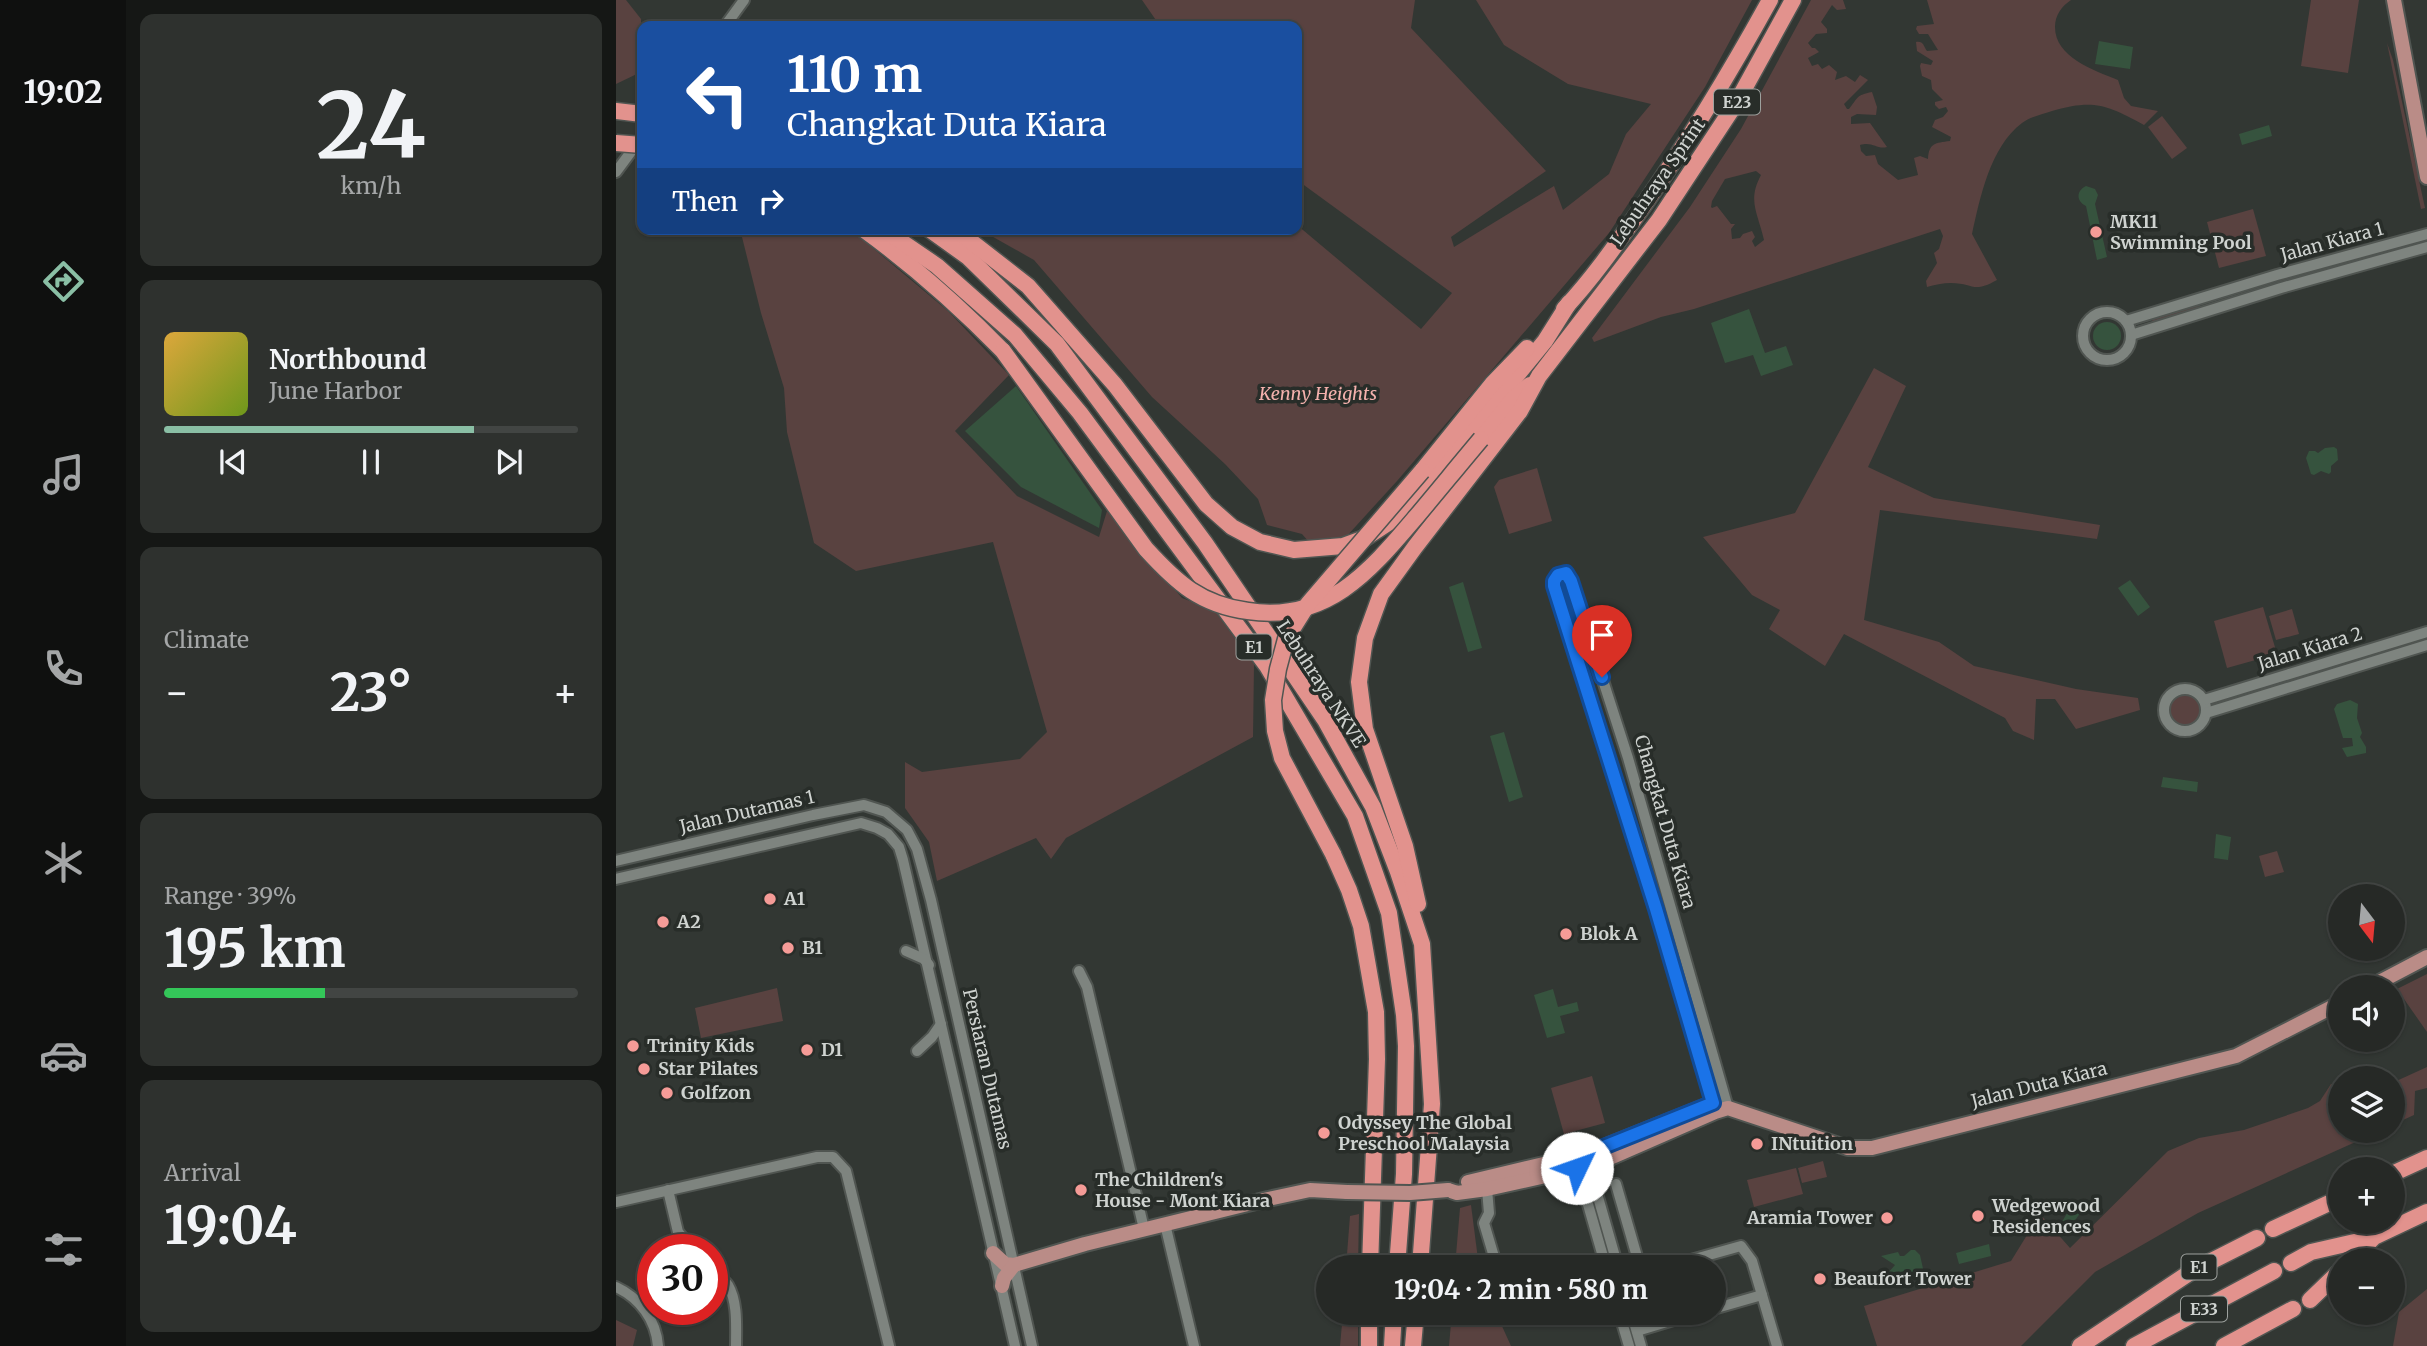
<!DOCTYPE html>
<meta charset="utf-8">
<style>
body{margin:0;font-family:Merriweather,serif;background:#2e312e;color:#f1f3f6;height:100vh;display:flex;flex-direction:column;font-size:26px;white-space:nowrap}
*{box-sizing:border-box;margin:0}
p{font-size:23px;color:#a4a6a7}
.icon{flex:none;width:38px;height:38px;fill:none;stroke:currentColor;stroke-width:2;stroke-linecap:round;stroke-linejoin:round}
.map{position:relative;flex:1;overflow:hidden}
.drawer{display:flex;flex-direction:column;gap:14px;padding:14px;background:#151715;width:490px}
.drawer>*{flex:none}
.hud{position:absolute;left:21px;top:21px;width:665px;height:214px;border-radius:14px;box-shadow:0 2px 5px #0004,0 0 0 2px #424543;background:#1a4fa0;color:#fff;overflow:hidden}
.needle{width:46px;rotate:164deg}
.fabs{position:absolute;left:1712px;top:884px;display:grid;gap:14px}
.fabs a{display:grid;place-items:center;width:77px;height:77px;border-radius:50%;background:#262926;box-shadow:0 2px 5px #0004,0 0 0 2px #424543;font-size:35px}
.speed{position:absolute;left:21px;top:1234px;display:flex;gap:14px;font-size:35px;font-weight:700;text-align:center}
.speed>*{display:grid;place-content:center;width:91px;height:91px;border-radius:50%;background:#262926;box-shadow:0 2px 5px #0004,0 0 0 2px #424543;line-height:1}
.speed .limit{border:10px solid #d22;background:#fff;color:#111}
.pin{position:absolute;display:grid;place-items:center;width:60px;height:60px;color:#fff;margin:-72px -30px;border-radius:50% 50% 50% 0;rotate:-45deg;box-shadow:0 0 7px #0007}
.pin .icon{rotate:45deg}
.me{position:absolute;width:77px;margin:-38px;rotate:48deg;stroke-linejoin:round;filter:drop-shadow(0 0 5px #0008)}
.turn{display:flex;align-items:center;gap:24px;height:147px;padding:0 35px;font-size:32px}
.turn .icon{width:91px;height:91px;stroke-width:2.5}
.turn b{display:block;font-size:49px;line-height:60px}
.then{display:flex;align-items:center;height:66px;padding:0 35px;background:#0003;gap:14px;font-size:26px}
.big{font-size:52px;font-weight:700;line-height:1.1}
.drawer .card{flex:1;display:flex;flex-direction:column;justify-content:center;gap:10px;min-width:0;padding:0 24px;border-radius:14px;background:#2e312e}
.drawer .dial{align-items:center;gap:0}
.dial b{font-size:91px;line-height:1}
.song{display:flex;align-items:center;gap:21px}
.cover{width:84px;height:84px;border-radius:10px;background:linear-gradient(135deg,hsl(40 70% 55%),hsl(80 70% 35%))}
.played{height:7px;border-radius:4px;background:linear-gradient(90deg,#8abfa5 75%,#424543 75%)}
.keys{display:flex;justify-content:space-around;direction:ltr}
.heat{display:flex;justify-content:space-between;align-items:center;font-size:38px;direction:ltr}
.charge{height:10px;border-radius:5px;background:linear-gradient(90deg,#34c759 39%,#424543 0)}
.trip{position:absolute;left:700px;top:1255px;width:410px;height:70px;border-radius:35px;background:#262926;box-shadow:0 2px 5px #0004,0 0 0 2px #424543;font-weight:700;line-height:70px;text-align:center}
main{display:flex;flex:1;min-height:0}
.tab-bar{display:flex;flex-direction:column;width:126px;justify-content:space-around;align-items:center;background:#0f100f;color:#a4a6a7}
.tab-bar .icon{width:49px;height:49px}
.tab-bar .current{color:#8abfa5}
.tab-bar b{font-size:32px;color:#f1f3f6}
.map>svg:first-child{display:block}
</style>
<main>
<nav class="tab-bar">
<b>19:02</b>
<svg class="icon current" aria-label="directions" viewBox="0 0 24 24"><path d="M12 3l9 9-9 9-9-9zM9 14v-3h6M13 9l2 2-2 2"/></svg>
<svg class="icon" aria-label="music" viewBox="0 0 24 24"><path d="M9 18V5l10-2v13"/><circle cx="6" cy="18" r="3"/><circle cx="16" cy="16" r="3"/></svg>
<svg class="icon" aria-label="phone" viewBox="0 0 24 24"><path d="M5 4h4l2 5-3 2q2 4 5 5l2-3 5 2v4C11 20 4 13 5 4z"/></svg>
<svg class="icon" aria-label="climate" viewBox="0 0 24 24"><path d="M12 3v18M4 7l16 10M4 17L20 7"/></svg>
<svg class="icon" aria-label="car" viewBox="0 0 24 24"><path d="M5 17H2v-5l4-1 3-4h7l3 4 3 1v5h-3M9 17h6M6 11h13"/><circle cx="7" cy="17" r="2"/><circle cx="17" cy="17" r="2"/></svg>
<svg class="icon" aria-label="filters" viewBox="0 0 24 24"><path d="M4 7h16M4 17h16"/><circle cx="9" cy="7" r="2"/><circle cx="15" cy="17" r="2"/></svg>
</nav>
<section class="drawer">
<div class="card dial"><b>24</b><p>km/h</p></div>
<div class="card">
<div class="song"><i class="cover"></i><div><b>Northbound</b><p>June Harbor</p></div></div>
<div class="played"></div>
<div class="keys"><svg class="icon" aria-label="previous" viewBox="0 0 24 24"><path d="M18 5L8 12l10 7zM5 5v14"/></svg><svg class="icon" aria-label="pause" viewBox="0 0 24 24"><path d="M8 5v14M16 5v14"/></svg><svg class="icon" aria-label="next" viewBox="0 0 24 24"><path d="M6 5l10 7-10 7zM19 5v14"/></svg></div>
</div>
<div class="card"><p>Climate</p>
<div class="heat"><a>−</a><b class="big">23°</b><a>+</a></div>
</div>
<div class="card"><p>Range · 39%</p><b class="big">195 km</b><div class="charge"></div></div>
<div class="card"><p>Arrival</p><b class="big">19:04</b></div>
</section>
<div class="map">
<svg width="1811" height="1346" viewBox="0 0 1811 1346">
<rect width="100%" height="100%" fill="#323733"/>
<g fill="#594240" fill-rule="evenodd">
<polygon points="0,0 10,0 25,19 25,72 0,84"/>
<polygon points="526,0 799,0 795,28 930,171 835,237 838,247 938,186 947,210 993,174 1010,134 1035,104 952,84 888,45 860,0 1136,0 1089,87 993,233 781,481 730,537 693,542 686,534 651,525 642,499 609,464 536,397 418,260 363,229 681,229 681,225 805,329 836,293 681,180 681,26 544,26"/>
<path d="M1195 0H1227L1230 9 1221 10 1216 5 1205 22 1211 29V33L1200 34 1192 43 1196 48H1199L1203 52 1192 58 1196 66 1202 64 1206 69 1213 65 1221 72 1219 80 1230 76 1239 82 1244 75 1252 80 1228 104 1231 109H1233C1242 98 1240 95 1256 92L1261 107 1260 115 1241 114 1235 117V124L1254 123 1271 147C1261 150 1257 141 1244 145L1245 151 1250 156 1259 155 1262 164 1282 180 1302 175 1298 158 1304 156 1312 159C1313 143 1319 143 1334 141L1335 137 1316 127 1319 120 1327 117 1332 111 1330 107 1323 109 1319 105V102L1327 100 1316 89 1315 80 1306 76 1304 66 1305 63 1315 65 1317 61 1301 51 1300 42C1308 41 1307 46 1311 51L1322 50 1312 34H1303L1300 29 1301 26 1318 24 1311 0H1455C1446 6 1439 15 1439 27 1439 57 1477 70 1502 80L1508 98 1515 106 1542 111 1528 125C1491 105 1478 99 1436 111 1427 114 1414 117 1406 123 1374 147 1364 198 1356 234L1381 280C1356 294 1358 283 1335 283 1327 283 1318 285 1311 287L1310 281 1321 263 1318 253 1323 249 1327 236 1324 229 1078 309 1045 317 978 342 976 338 1074 207 1125 129ZM1140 171 1145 175C1131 201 1142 213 1148 240L1139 247 1136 241 1139 237 1136 231 1127 234 1124 238 1116 239 1115 229 1119 224H1115L1101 206 1096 208 1095 207 1096 201 1109 179Z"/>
<polygon points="1695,0 1743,0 1732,73 1685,66"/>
<polygon points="1771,43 1777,60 1809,208 1805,209"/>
<polygon points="1546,116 1571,148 1556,159 1532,127"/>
<polygon points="1637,209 1650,256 1603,268 1591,222"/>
<polygon points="124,229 228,229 245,238 332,311 393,375 339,431 401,496 483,537 491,511 566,598 598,610 638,664 637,737 450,838 435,859 420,838 321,881 313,842 289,808 289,762 306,772 404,759 431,732 377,542 240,571 198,543 171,432 168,388 145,313"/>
<polygon points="1799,243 1801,247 1685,281 1683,276"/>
<polygon points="1582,304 1584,311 1538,324 1535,318"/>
<polygon points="1258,368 1290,386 1252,467 1318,498 1484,525 1481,539 1264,510 1248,620 1323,642 1358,666 1460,689 1522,698 1524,710 1460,729 1439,699 1420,699 1418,740 1397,731 1389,718 1228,634 1209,666 1153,629 1164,610 1136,595 1087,537 1179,513"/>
<polygon points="921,468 936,521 893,534 878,487 883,480"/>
<polygon points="1647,607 1661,654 1611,668 1598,621"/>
<polygon points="1676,609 1683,634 1660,640 1653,616"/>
<circle cx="1569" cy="710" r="15"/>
<polygon points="1661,851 1668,872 1649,877 1643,856"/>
<polygon points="1811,974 1811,1032 1781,989"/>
<polygon points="161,988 167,1021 85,1038 79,1008"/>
<polygon points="1811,1067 1811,1088 1799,1091 1798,1115 1776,1125 1776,1083"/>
<polygon points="976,1076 989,1123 948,1134 935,1088"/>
<polygon points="1715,1084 1724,1085 1724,1130 1764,1131 1582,1213 1479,1272 1405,1346 1261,1346 1248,1306 1395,1261 1424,1214 1454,1248 1552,1151 1583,1138 1628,1130 1692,1108 1704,1101"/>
<polygon points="1207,1161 1211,1177 1186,1183 1182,1168"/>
<polygon points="1180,1168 1187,1194 1138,1207 1131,1180"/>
<polygon points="855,1205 863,1267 839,1267 844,1208"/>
<polygon points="743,1214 742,1267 730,1267 734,1216"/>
<polygon points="1811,1289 1811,1346 1777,1346 1783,1312"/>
<polygon points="836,1312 880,1313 895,1346 833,1346"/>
<polygon points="727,1313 742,1313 742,1346 724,1346"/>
<polygon points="0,1320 21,1330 17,1346 0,1346"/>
</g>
<g fill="#36533e">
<polygon points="1483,41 1517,47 1514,69 1479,64"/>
<polygon points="1653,125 1656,136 1626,145 1623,134"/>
<path d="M1470 186 1479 189 1482 195 1479 204 1491 257 1481 260 1470 206C1460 201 1460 191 1470 186Z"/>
<polygon points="1133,309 1149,353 1170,346 1177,365 1145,376 1137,355 1109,363 1095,323"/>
<circle cx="1491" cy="336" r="14"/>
<polygon points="400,386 486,510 483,528 405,487 349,431"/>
<polygon points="1718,447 1721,449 1722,460 1715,466 1715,472 1713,474 1705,471 1698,475 1695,474 1690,458 1693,451 1699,451 1702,453 1709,448"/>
<polygon points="1514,580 1534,607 1522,616 1502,588"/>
<polygon points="847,582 866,648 852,652 833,587"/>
<polygon points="1734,700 1742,704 1741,718 1746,733 1744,737 1750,747 1750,753 1731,757 1726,748 1737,746 1736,738 1727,738 1718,709 1721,704"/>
<polygon points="888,732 907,797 893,802 874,736"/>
<polygon points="1547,777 1582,782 1581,792 1545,787"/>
<polygon points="1600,834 1615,837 1612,860 1598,858"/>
<polygon points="937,989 942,1007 961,1002 963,1011 944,1016 949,1033 931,1038 918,995"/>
<polygon points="1459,1200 1470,1205 1447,1237 1444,1225"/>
<polygon points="1373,1244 1375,1256 1343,1264 1340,1253"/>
<polygon points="1295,1250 1299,1250 1304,1255 1308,1273 1268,1280 1266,1271 1272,1273 1279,1265 1265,1256 1282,1252 1284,1256 1288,1256"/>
</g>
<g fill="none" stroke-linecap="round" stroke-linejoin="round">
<defs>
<g id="minor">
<polyline points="109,26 128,0"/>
<polyline points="0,172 26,137"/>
<circle cx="1491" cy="336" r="24"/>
<polyline points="1510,321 1661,275 1811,234"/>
<polyline points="1515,335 1665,288 1811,247"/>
<circle cx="1569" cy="710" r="21"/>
<polyline points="1588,700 1811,632"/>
<polyline points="1590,713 1811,645"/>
<polyline points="0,861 197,815 248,805 270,812 291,830 301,849 315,900 416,1346"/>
<polyline points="0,879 245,823 261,828 272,834 283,847 287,860 399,1346"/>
<polyline points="290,951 308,959 313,965"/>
<polyline points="463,971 471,987 528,1229"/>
<polyline points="301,1051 316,1037 325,1024"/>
<polyline points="1098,1109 1040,909 938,586 940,577 950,573 955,581 1012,758 1112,1108"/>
<polyline points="978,1183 1002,1267"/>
<polyline points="1000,1184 1024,1267"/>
<polyline points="967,1187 990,1267"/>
<polyline points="871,1189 873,1213 868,1223 881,1267"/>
<polyline points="52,1190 62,1232 77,1250"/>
<polyline points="0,1202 201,1157 217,1157 230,1171 273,1346"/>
<polyline points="549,1224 578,1346"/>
<polyline points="1050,1267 1125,1246 1136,1261 1161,1346"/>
<path d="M96 1269C101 1274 108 1280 112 1285 122 1302 120 1327 120 1346"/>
<path d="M0 1287C24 1298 40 1320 42 1346"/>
<polyline points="1097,1309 1146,1295"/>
<polyline points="1003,1312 1013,1346"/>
<polyline points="1015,1312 1025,1346"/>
<polyline points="1021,1331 1084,1312"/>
</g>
<g id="major">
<polyline points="1778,0 1811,177"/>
<polyline points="1754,987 1811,957"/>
<polyline points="852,1182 970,1154 1098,1103"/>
<polyline points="832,1190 841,1193 871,1189 961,1169 996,1157 1099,1112 1112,1108 1232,1148 1256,1148 1620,1056 1724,1003"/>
<polyline points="377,1253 389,1264 398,1265 469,1244 652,1199 694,1190 731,1192"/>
<polyline points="386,1286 388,1278 398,1265"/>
</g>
<g id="highway">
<polyline points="0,111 26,114"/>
<path d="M247 229C298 266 343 306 387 351"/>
<polyline points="267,229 321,266 399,335 464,413 651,666 739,816 773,913 788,1015 790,1046 788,1174 781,1267"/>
<polyline points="313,229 352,257 441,344 589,543 709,720 757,807 782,872 806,944 816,1104 804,1267"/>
<polyline points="339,229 412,286 499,385 590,504 616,527 644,542 678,550 727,546 749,538 772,523 793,504 857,429 929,341 953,303"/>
<path d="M948 309C979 276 1004 239 1030 202 1075 137 1116 69 1154 0"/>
<polyline points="865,439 897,399 914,385"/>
<polyline points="806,471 877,383 911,348"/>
<polyline points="717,854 733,890 745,926 760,1012 761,1059 754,1267"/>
<polyline points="802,904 789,846 749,729 743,682 749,638 765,594 799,547 904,411 923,376 1043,220 1122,100 1177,0"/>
<polyline points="1776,1174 1811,1158"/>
<polyline points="1657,1229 1724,1198"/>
<polyline points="1735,1260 1758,1237 1811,1212"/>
<polyline points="1675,1263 1695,1252 1756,1238"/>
<polyline points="1694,1300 1724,1271"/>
<polyline points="753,1312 753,1346"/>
<polyline points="776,1346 778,1312"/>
<polyline points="797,1346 800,1312"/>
<polyline points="1464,1346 1576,1271 1641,1238"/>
<polyline points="1518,1346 1658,1271"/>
<polyline points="1608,1346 1677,1309"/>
</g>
</defs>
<use href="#minor" stroke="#505551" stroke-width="14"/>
<use href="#major" stroke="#505551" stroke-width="18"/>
<use href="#highway" stroke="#505551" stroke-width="19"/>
<use href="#minor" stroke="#7e847f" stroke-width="10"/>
<use href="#major" stroke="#ba8c87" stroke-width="14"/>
<use href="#highway" stroke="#e2928d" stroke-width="16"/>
<defs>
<polyline id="major-bridge" points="731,1192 794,1193 832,1190"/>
<g id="highway-bridge">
<polyline points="0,143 26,145"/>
<path d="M387 351 530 549C561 583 585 605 632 611 711 623 754 571 800 517 822 491 843 465 865 439"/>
<polyline points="717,854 666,758 659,731 657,700 662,669 670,639 692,604 806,471"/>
</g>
</defs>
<use href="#major-bridge" stroke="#505551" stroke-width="18" stroke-linecap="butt"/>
<use href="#highway-bridge" stroke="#505551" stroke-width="19" stroke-linecap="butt"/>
<use href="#major-bridge" stroke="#ba8c87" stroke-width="14"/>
<use href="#highway-bridge" stroke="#e2928d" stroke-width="16"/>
</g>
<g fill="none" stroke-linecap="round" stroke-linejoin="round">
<defs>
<polyline id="route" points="961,1168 961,1163 970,1154 1097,1103 1040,909 938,586 938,581 942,575 950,573 955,581 986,677"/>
</defs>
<use href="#route" stroke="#114b97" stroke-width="18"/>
<use href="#route" stroke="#1a73e8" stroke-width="12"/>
</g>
<g fill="#f59b97" stroke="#282d29" stroke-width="2.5">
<circle cx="1480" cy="232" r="7"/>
<circle cx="154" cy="899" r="7"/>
<circle cx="47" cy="922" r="7"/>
<circle cx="950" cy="934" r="7"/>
<circle cx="172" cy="948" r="7"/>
<circle cx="17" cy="1046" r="7"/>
<circle cx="191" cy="1050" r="7"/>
<circle cx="28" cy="1069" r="7"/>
<circle cx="51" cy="1093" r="7"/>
<circle cx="708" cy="1133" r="7"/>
<circle cx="1141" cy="1144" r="7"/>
<circle cx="465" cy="1190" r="7"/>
<circle cx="1362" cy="1216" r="7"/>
<circle cx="1271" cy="1218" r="7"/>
<circle cx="1204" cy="1279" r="7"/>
</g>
<g text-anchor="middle" stroke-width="7" stroke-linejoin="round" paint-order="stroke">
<g fill="#282d29" stroke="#9da19e" stroke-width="2">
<rect x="1098" y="89.5" width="46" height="25" rx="5"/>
<rect x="620.5" y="634.5" width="35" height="25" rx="5"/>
<rect x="1565.5" y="1254.5" width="35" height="25" rx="5"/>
<rect x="1565" y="1296.5" width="46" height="25" rx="5"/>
</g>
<g font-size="16" font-weight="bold" fill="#cfd3d0">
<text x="1121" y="108">E23</text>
<text x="638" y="653">E1</text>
<text x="1583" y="1273">E1</text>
<text x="1588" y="1315">E33</text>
</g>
<g font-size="18" fill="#cfd3d0" stroke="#282d29">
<text transform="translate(1042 182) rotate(-55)" y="6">Lebuhraya Sprint</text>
<text transform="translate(1716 242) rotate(-15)" y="6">Jalan Kiara 1</text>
<text transform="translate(1694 649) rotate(-17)" y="6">Jalan Kiara 2</text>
<text transform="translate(705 684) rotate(57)" y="6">Lebuhraya NKVE</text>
<text transform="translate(131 812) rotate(-13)" y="6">Jalan Dutamas 1</text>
<text transform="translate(1049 822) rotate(74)" y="6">Changkat Duta Kiara</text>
<text transform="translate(371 1069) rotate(77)" y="6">Persiaran Dutamas</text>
<text transform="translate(1423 1085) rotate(-14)" y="6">Jalan Duta Kiara</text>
</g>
<g font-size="18" font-weight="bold" fill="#cfd3d0" stroke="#282d29" text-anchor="start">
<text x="1494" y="228">MK11<tspan x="1494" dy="21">Swimming Pool</tspan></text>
<text x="168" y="905">A1</text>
<text x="61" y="928">A2</text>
<text x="964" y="940">Blok A</text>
<text x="186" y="954">B1</text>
<text x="31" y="1052">Trinity Kids</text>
<text x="205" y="1056">D1</text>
<text x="42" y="1075">Star Pilates</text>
<text x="65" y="1099">Golfzon</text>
<text x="722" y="1129">Odyssey The Global<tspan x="722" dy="21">Preschool Malaysia</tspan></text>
<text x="1155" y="1150">INtuition</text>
<text x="479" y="1186">The Children's<tspan x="479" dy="21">House - Mont Kiara</tspan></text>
<text x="1376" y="1212">Wedgewood<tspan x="1376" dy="21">Residences</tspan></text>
<text x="1257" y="1224" text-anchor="end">Aramia Tower</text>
<text x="1218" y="1285">Beaufort Tower</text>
</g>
<g font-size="18" font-style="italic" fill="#f4b1ad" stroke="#282d29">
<text x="702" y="400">Kenny Heights</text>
</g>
</g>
</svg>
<div class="fabs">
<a><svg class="needle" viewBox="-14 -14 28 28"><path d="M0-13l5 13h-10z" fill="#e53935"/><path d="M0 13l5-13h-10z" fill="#a4a6a7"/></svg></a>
<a><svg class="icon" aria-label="sound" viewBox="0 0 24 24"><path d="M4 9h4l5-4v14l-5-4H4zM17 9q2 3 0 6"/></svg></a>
<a><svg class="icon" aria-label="layers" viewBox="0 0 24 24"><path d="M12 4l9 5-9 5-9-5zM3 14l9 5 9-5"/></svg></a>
<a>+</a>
<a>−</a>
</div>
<div class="speed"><div class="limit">30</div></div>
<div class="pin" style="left:986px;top:677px;background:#d93025"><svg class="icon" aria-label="arrive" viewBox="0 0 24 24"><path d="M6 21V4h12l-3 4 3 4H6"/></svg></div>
<svg class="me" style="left:961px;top:1168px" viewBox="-20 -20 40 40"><circle r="19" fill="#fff"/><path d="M0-13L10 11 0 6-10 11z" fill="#1a73e8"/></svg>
<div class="trip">19:04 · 2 min · 580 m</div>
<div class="hud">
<div class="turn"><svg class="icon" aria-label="left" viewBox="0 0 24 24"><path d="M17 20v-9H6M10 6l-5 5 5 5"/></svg><div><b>110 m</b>Changkat Duta Kiara</div></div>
<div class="then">Then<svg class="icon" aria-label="right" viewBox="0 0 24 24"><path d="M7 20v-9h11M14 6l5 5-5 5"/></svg></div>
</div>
</div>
</main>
